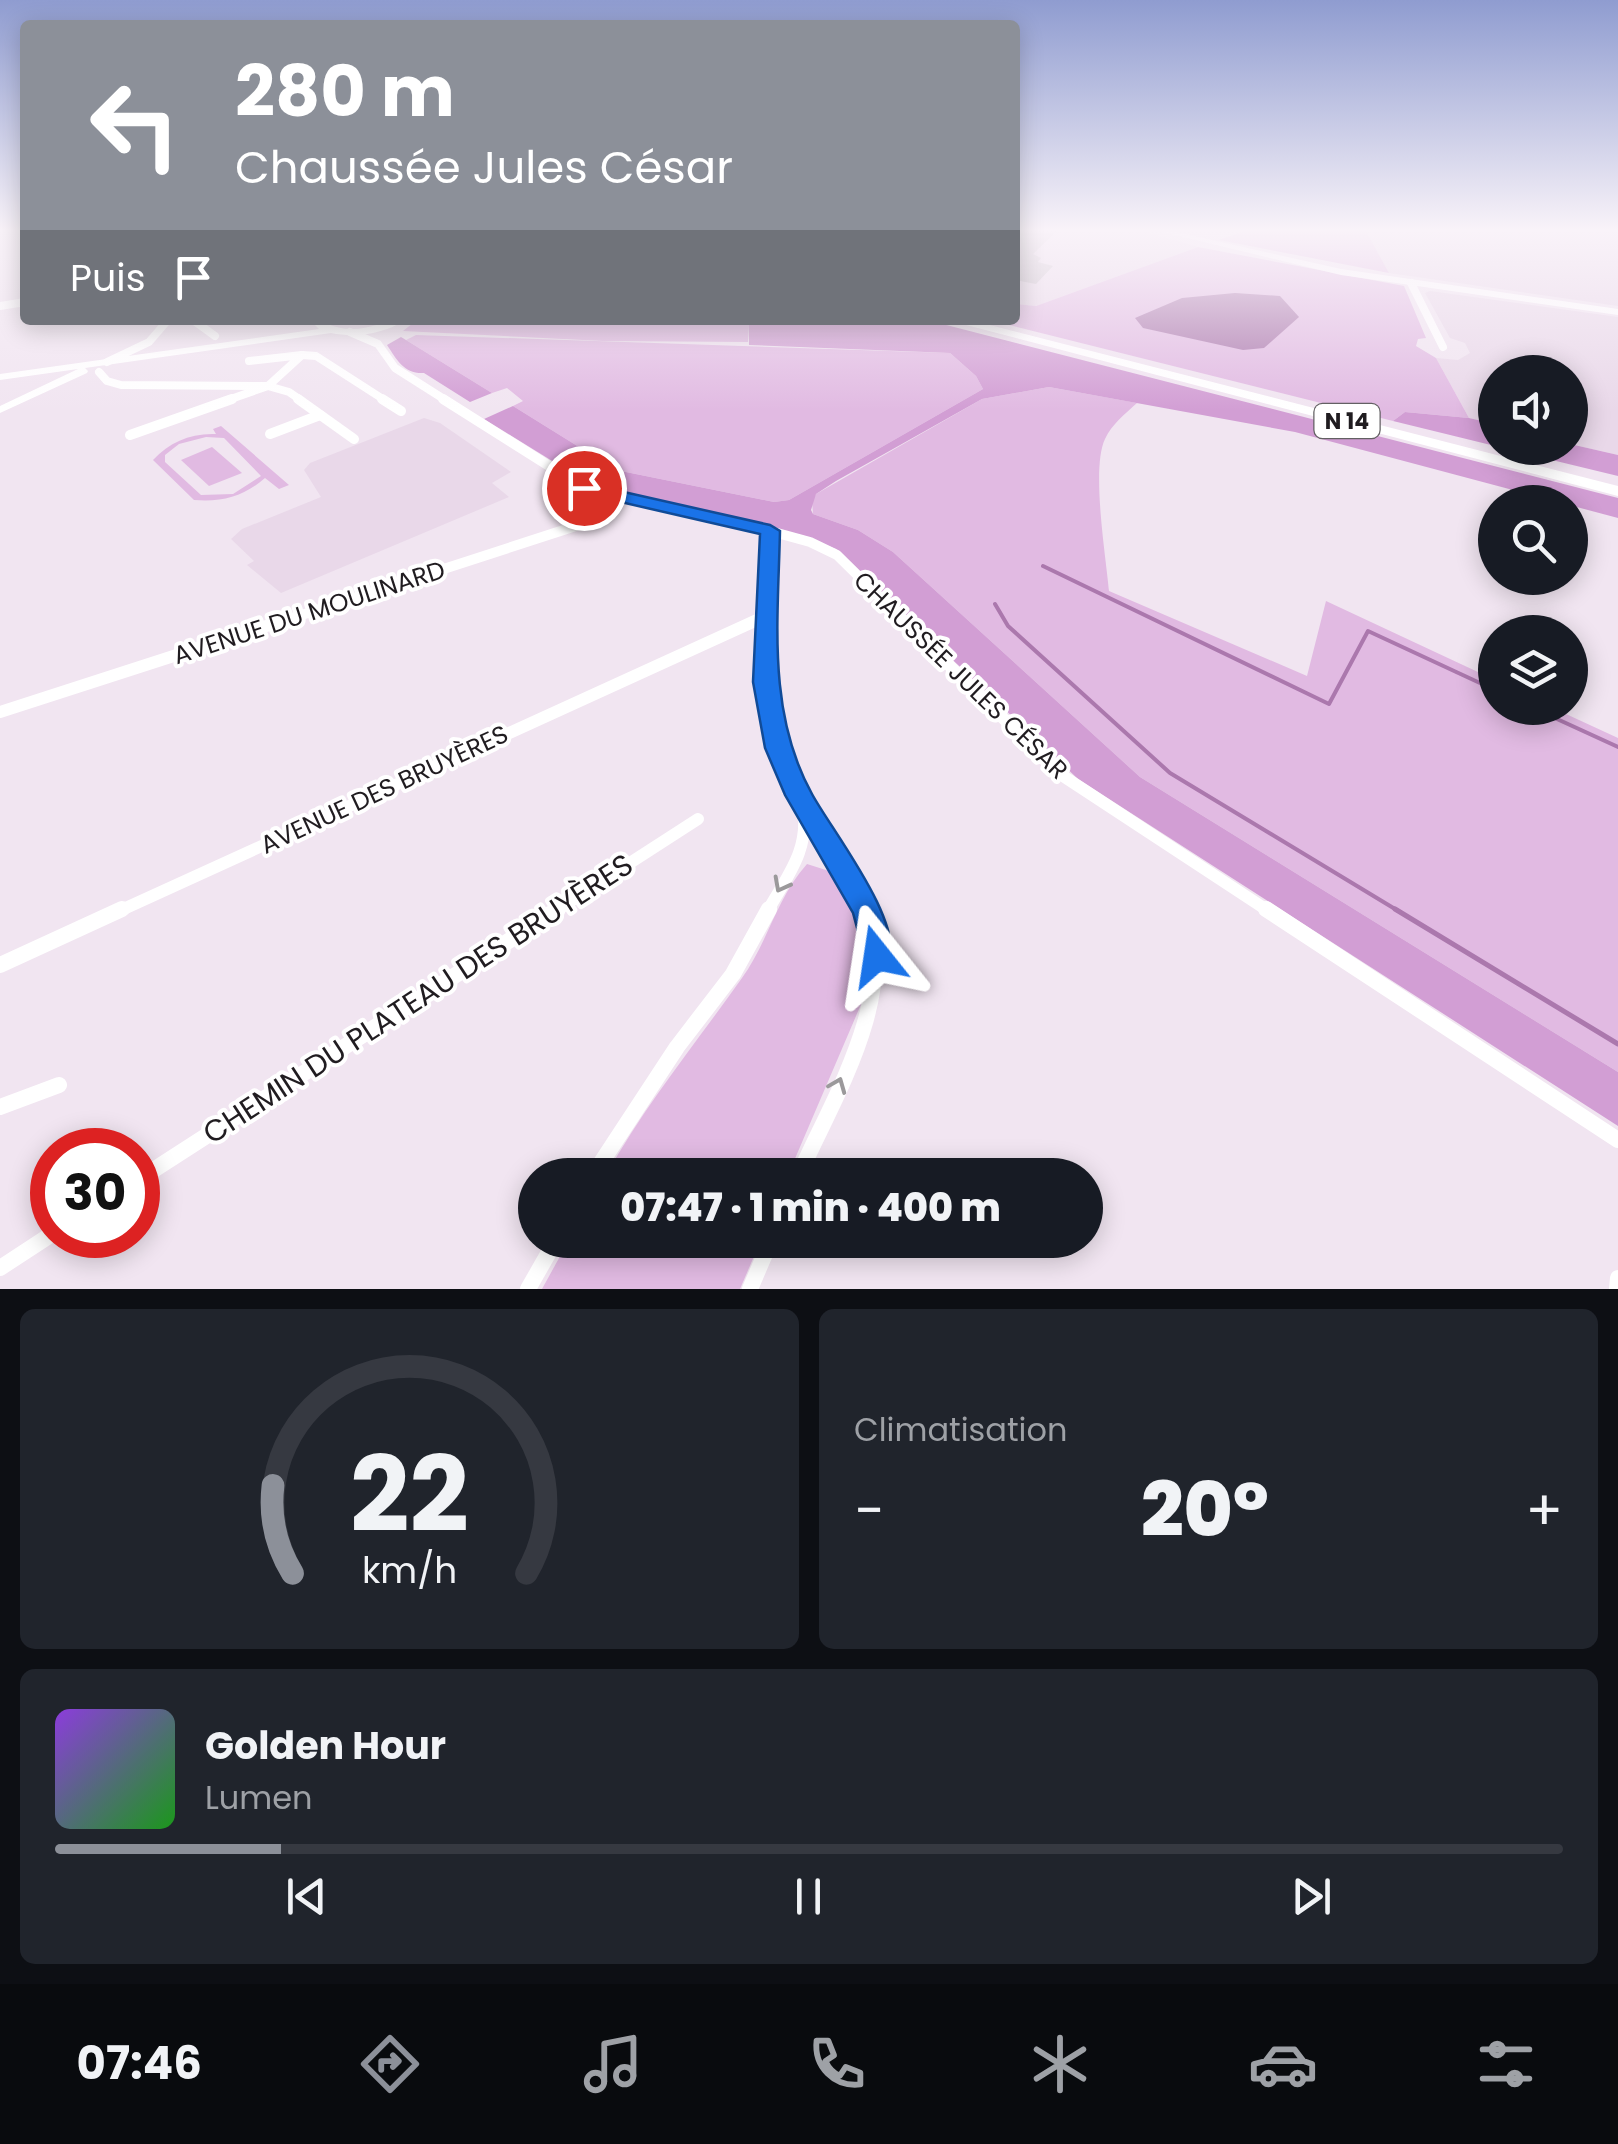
<!DOCTYPE html>
<html lang="fr">
<meta charset="utf-8">
<style>
body{margin:0;font-family:Poppins,sans-serif;background:#20242c;color:#f1f3f6;height:100vh;display:flex;flex-direction:column;font-size:38px;white-space:nowrap}
*{box-sizing:border-box;margin:0}
p{font-size:32px;color:#9ea1a6}
.icon{flex:none;width:55px;height:55px;fill:none;stroke:currentColor;stroke-width:2;stroke-linecap:round;stroke-linejoin:round}
.map{position:relative;height:1289px;overflow:hidden}
.details{display:flex;flex-direction:column;gap:20px;padding:20px;background:#0d0f14;flex:1}
.details>*{flex:none}
.banner{position:absolute;left:20px;top:20px;width:1000px;height:305px;border-radius:10px;box-shadow:0 5px 25px #0003;background:#8c9099;color:#fff;overflow:hidden}
.fabs{position:absolute;left:1478px;top:355px;display:grid;gap:20px}
.fabs a{display:grid;place-items:center;width:110px;height:110px;border-radius:50%;background:#171b24;box-shadow:0 5px 25px #0003;font-size:50px}
.speed{position:absolute;left:30px;top:1128px;display:flex;gap:20px;font-size:50px;font-weight:700;text-align:center}
.speed>*{display:grid;place-content:center;width:130px;height:130px;border-radius:50%;background:#171b24;box-shadow:0 5px 25px #0003;line-height:1}
.speed .limit{border:15px solid #d22;background:#fff;color:#111}
.pin{position:absolute;display:grid;place-items:center;width:85px;height:85px;color:#fff;margin:-42px;border:5px solid #fff;border-radius:50%;box-shadow:0 2px 10px #0007}
.me{position:absolute;width:110px;margin:-55px;rotate:345deg;stroke-linejoin:round;filter:drop-shadow(0 0 8px #0008)}
.turn{display:flex;align-items:center;gap:35px;height:210px;padding:0 50px;font-size:45px}
.turn .icon{width:130px;height:130px;stroke-width:2.5}
.turn b{display:block;font-size:70px;line-height:85px}
.then{display:flex;align-items:center;height:95px;padding:0 50px;background:#0003;gap:20px;font-size:38px}
.big{font-size:75px;font-weight:800;line-height:1.1}
.details .widget{flex:1;display:flex;flex-direction:column;justify-content:center;gap:15px;min-width:0;padding:0 35px;border-radius:15px;background:#20242c}
.details .dial{align-items:center;gap:0}
.dial svg{height:260px;overflow:visible;fill:none;stroke:#363941;stroke-width:7;stroke-linecap:round;text-anchor:middle}
.dial text{fill:#f1f3f6;stroke:none}
.song{display:flex;align-items:center;gap:30px}
.cover{width:120px;height:120px;border-radius:15px;background:linear-gradient(135deg,hsl(270 70% 55%),hsl(120 70% 35%))}
.played{height:10px;border-radius:5px;background:linear-gradient(90deg,#8c9099 15%,#363941 15%)}
.keys{display:flex;justify-content:space-around;direction:ltr}
.heat{display:flex;justify-content:space-between;align-items:center;font-size:55px;direction:ltr}
.details .tiles{flex:1;display:grid;gap:20px;grid-template-columns:1fr 1fr}
.widget:last-child{grid-column:span 2}
.trip{position:absolute;left:518px;top:1158px;width:585px;height:100px;border-radius:50px;background:#171b24;box-shadow:0 5px 25px #0003;font-weight:800;line-height:100px;text-align:center}
.dock{display:flex;height:160px;justify-content:space-around;align-items:center;background:#090b0e;color:#9ea1a6}
.dock .icon{width:70px;height:70px}
.dock .current{color:#8c9099}
.dock b{font-size:45px;color:#f1f3f6}
.map>svg:first-child{display:block}
</style>
<div class="map">
<svg width="1618" height="1289" viewBox="0 0 1618 1289">
<rect width="100%" height="100%" fill="#f1e5f1"/>
<g fill="#e9d8e9">
<polygon points="1015,231 1143,231 1198,247 1036,306 1015,304"/>
<polygon points="1366,231 1618,231 1618,306 1389,273"/>
<polygon points="1430,291 1618,317 1618,455 1570,444 1570,372 1495,372 1495,424 1469,418 1436,358 1458,360 1470,353 1465,343 1450,338 1425,293"/>
<polygon points="424,418 440,423 511,472 492,483 509,497 281,593 247,565 254,561 231,539 242,529 321,497 304,470 310,463"/>
</g>
<g fill="#e1bae2" fill-rule="evenodd">
<polygon points="1244,231 1366,231 1389,273 1219,240"/>
<polygon points="1198,247 1404,286 1426,338 1418,339 1416,346 1436,358 1469,418 1405,412 1393,421 989,320 1015,320 1015,304 1036,306"/>
<polygon points="417,320 735,320 749,325 748,342 603,341 403,331"/>
<polygon points="416,335 950,353 976,376 983,389 789,500 774,502 616,470 513,406 523,401 507,388 492,393 406,340"/>
<path d="M1049 387 1137 403C1125 414 1112 424 1105 439 1091 468 1106 557 1109 591L1307 676 1326 601 1495 680V708H1553L1618 738V1072L1140 777 893 552 858 530 813 514 812 501 816 494 982 399Z"/>
<path d="M221 426 289 485 279 489 265 478C243 497 223 502 194 500L153 460C170 442 190 433 216 434L213 429ZM206 437 224 438 261 476 233 494 201 495 165 462V455L179 444Z"/>
<polygon points="212,447 242,473 209,486 181,460"/>
<path d="M807 864 829 871 871 930 868 988 788 1175H606C645 1105 696 1043 742 978 768 942 777 897 807 864Z"/>
<polygon points="569,1240 761,1240 740,1289 542,1289"/>
</g>
<g fill="#d29ed4">
<polygon points="735,320 927,320 1618,498 1618,518 1295,432 1049,387 982,399 836,481 816,494 811,510 813,514 858,530 893,552 1140,777 1618,1072 1618,1126 1078,779 836,549 806,537 596,488 484,419 513,406 616,470 774,502 789,500 983,389 976,376 950,353 749,345 749,325"/>
<path d="M401 337 406 340 492 393 470 402 424 373C404 374 397 360 387 345Z"/>
<polygon points="1405,412 1469,418 1495,424 1495,446 1393,421"/>
<polygon points="1570,444 1618,455 1618,476 1502,448 1570,448"/>
</g>
<polygon fill="#ab78ad" points="1235,293 1280,296 1299,317 1264,348 1243,350 1143,328 1135,318 1182,298"/>
<g fill="none" stroke-linecap="round" stroke-linejoin="round">
<g stroke="#ab78ad" stroke-width="4">
<polyline points="1043,566 1329,704 1368,631 1495,690"/>
<polyline points="995,604 1008,626 1170,773 1400,912"/>
<polyline points="1533,708 1618,747"/>
</g>
<polyline stroke="#ab78ad" stroke-width="5" points="1395,909 1618,1044"/>
</g>
<polygon fill="#c7bcc7" points="1015,231 1057,231 1033,254 1041,258 1038,262 1053,266 1036,284 1015,280"/>
<g fill="none" stroke-linecap="round" stroke-linejoin="round">
<g stroke="#fff" stroke-width="8">
<polyline points="1411,283 1443,347"/>
<polyline points="0,306 25,302"/>
<polyline points="193,320 215,336"/>
<polyline points="350,332 378,344 395,368 447,401"/>
<polyline points="302,355 316,356 386,401"/>
<polyline points="107,362 149,342 168,320"/>
<polyline points="99,372 107,381 121,385 268,386 289,392 302,401"/>
<polyline points="225,401 268,386 302,355 249,361"/>
</g>
<g stroke="#fff" stroke-width="10">
<polyline points="298,399 354,439"/>
<polyline points="382,399 401,411"/>
<polyline points="443,399 584,488 770,531 810,542 837,555 906,623"/>
<polyline points="270,434 320,415"/>
<polyline points="130,435 232,399"/>
<polyline points="277,623 579,525 609,497"/>
<polyline points="751,623 768,615"/>
<polyline points="766,623 770,531"/>
</g>
<g stroke="#fff" stroke-width="12">
<polyline points="766,620 768,697 779,750 867,912"/>
<polyline points="903,620 1060,774 1270,912"/>
<polyline points="0,712 285,620"/>
<polyline points="117,912 757,620"/>
<polyline points="554,912 698,819"/>
<path d="M767 912C787 876 810 850 803 808"/>
</g>
<g stroke="#fff" stroke-width="16">
<polyline points="1266,909 1618,1140"/>
<polyline points="0,965 122,909"/>
<polyline points="0,1107 59,1085"/>
<polyline points="593,1175 677,1047 733,974 769,909"/>
<path d="M799 1175C834 1096 898 997 866 909"/>
<polyline points="138,1180 558,909"/>
<polyline points="0,1268 52,1234"/>
<polyline points="528,1289 556,1240"/>
<polyline points="750,1289 771,1240"/>
<polyline points="1617,1289 1618,1278"/>
</g>
<g fill="#fff" fill-rule="evenodd">
<polygon points="1158,231 1172,231 1341,269 1618,309 1618,315 1341,275"/>
<path d="M310 320C324 320 334 329 349 329 368 330 386 320 405 320 384 334 356 338 331 333L85 368 88 371 87 373 0 413V406L78 369 0 380V374L319 329Z"/>
</g>
<polygon fill="#fff" fill-rule="evenodd" points="947,320 970,320 1618,486 1618,496"/>
</g>
<defs><path id="oneway-chevron" d="M-2-3.5L2.5 0L-2 3.5" fill="none" stroke-width="1.6" stroke-linecap="round" stroke-linejoin="round" transform="scale(2.5)"/></defs>
<g stroke="#9b999b">
<use href="#oneway-chevron" transform="translate(781 885) rotate(118)"/>
<use href="#oneway-chevron" transform="translate(838 1085) rotate(-68)"/>
</g>
<linearGradient id="sky" x2="0" y2="1"><stop stop-color="#8f9cd0"/><stop offset="0.56" stop-color="#f9f3f9"/><stop offset="1" stop-color="#f9f3f9" stop-opacity="0"/></linearGradient>
<rect width="1618" height="411" fill="url(#sky)"/>
<path fill="#1a73e8" stroke="#114b97" stroke-width="2.5" d="M584 483 770 525 780 531C778 621 767 713 812 794 832 831 907 925 888 965L877 969 867 965 853 913 785 795 765 748 753 682 760 534 577 492 574 488Z"/>
<g text-anchor="middle" stroke-width="8" stroke-linejoin="round" paint-order="stroke">
<rect fill="#fff" stroke="#636063" stroke-width="2.5" x="1314.5" y="404" width="65" height="34" rx="8"/>
<g font-size="22" font-weight="bold" fill="#201c20">
<text x="1347" y="429">N 14</text>
</g>
<g font-size="25" fill="#201c20" stroke="#fff">
<text transform="translate(309 612) rotate(-18)" y="9">AVENUE DU MOULINARD</text>
<text transform="translate(961 675) rotate(44)" y="9">CHAUSSÉE JULES CÉSAR</text>
<text transform="translate(384 789) rotate(-25)" y="9">AVENUE DES BRUYÈRES</text>
</g>
<g font-size="30" fill="#201c20" stroke="#fff">
<text transform="translate(418 999) rotate(-33)" y="10">CHEMIN DU PLATEAU DES BRUYÈRES</text>
</g>
</g>
</svg>
<div class="fabs">
<a><svg class="icon" aria-label="sound" viewBox="0 0 24 24"><path d="M4 9h4l5-4v14l-5-4H4zM17 9q2 3 0 6"/></svg></a>
<a><svg class="icon" aria-label="search" viewBox="0 0 24 24"><circle cx="10" cy="10" r="6"/><path d="M15 15l6 6"/></svg></a>
<a><svg class="icon" aria-label="layers" viewBox="0 0 24 24"><path d="M12 4l9 5-9 5-9-5zM3 14l9 5 9-5"/></svg></a>
</div>
<div class="speed"><div class="limit">30</div></div>
<div class="pin" style="left:584px;top:488px;background:#d93025"><svg class="icon" aria-label="arrive" viewBox="0 0 24 24"><path d="M6 21V4h12l-3 4 3 4H6"/></svg></div>
<svg class="me" style="left:877px;top:956px" viewBox="-20 -20 40 40"><path d="M0-17L14 15 0 8-14 15z" fill="#1a73e8" stroke="#fff" stroke-width="4"/></svg>
<div class="trip">07:47 · 1 min · 400 m</div>
<div class="banner">
<div class="turn"><svg class="icon" aria-label="left" viewBox="0 0 24 24"><path d="M17 20v-9H6M10 6l-5 5 5 5"/></svg><div><b>280 m</b>Chaussée Jules César</div></div>
<div class="then">Puis<svg class="icon" aria-label="arrive" viewBox="0 0 24 24"><path d="M6 21V4h12l-3 4 3 4H6"/></svg></div>
</div>
</div>
<section class="details">
<div class="tiles">
<div class="widget dial"><svg viewBox="0 0 100 80">
<path d="M14 69A42 42 0 1 1 86 69"/>
<path d="M14 69A42 42 0 0 1 8 42" stroke="#8c9099"/>
<text x="50" y="56" font-size="32" font-weight="700">22</text>
<text x="50" y="72" font-size="11">km/h</text>
</svg></div>
<div class="widget"><p>Climatisation</p>
<div class="heat"><a>−</a><b class="big">20°</b><a>+</a></div>
</div>
<div class="widget">
<div class="song"><i class="cover"></i><div><b>Golden Hour</b><p>Lumen</p></div></div>
<div class="played"></div>
<div class="keys"><svg class="icon" aria-label="previous" viewBox="0 0 24 24"><path d="M18 5L8 12l10 7zM5 5v14"/></svg><svg class="icon" aria-label="pause" viewBox="0 0 24 24"><path d="M8 5v14M16 5v14"/></svg><svg class="icon" aria-label="next" viewBox="0 0 24 24"><path d="M6 5l10 7-10 7zM19 5v14"/></svg></div>
</div>
</div>
</section>
<nav class="dock">
<b>07:46</b>
<svg class="icon current" aria-label="directions" viewBox="0 0 24 24"><path d="M12 3l9 9-9 9-9-9zM9 14v-3h6M13 9l2 2-2 2"/></svg>
<svg class="icon" aria-label="music" viewBox="0 0 24 24"><path d="M9 18V5l10-2v13"/><circle cx="6" cy="18" r="3"/><circle cx="16" cy="16" r="3"/></svg>
<svg class="icon" aria-label="phone" viewBox="0 0 24 24"><path d="M5 4h4l2 5-3 2q2 4 5 5l2-3 5 2v4C11 20 4 13 5 4z"/></svg>
<svg class="icon" aria-label="climate" viewBox="0 0 24 24"><path d="M12 3v18M4 7l16 10M4 17L20 7"/></svg>
<svg class="icon" aria-label="car" viewBox="0 0 24 24"><path d="M5 17H2v-5l4-1 3-4h7l3 4 3 1v5h-3M9 17h6M6 11h13"/><circle cx="7" cy="17" r="2"/><circle cx="17" cy="17" r="2"/></svg>
<svg class="icon" aria-label="filters" viewBox="0 0 24 24"><path d="M4 7h16M4 17h16"/><circle cx="9" cy="7" r="2"/><circle cx="15" cy="17" r="2"/></svg>
</nav>
